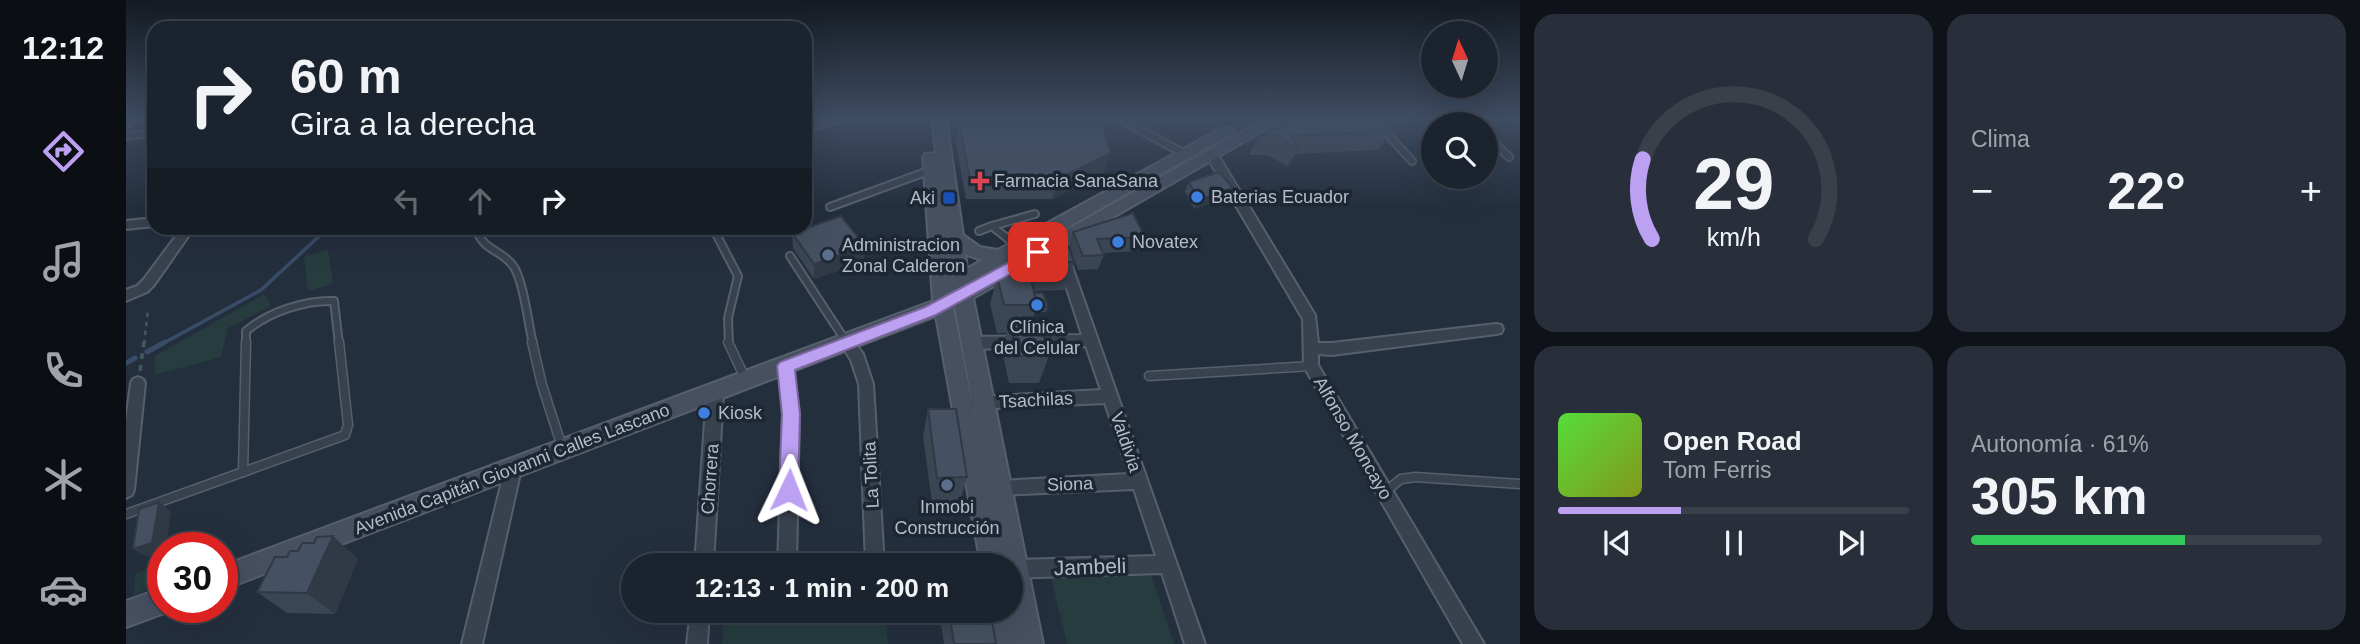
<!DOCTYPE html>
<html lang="es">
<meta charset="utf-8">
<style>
body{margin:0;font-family:Helvetica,sans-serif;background:#282f3a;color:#f1f3f6;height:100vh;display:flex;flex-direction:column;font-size:26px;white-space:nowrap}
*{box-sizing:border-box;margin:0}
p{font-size:23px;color:#a0a4aa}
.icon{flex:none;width:38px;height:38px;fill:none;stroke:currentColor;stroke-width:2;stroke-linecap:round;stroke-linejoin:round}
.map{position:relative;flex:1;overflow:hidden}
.side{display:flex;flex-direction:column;gap:14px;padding:14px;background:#0f1319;width:840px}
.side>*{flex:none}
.banner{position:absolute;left:21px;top:21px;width:665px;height:214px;border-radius:21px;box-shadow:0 7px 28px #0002,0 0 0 2px #39404a;background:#1b232e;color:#f1f3f6;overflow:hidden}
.needle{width:46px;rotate:356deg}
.buttons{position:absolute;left:1295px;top:21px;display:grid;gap:14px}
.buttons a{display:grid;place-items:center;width:77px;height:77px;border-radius:50%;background:#1b232e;box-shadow:0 7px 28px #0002,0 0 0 2px #39404a;font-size:35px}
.speed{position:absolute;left:21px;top:532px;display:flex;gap:14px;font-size:35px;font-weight:700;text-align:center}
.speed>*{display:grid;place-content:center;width:91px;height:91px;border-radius:50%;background:#1b232e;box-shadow:0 7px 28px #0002,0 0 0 2px #39404a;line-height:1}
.speed .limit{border:10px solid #d22;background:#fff;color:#111}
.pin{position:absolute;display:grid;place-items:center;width:60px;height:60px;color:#fff;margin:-30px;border-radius:14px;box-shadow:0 4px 10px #0006}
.me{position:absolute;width:77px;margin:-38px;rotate:2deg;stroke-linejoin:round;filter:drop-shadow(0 0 5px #0008)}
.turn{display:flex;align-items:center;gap:24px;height:147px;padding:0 28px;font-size:32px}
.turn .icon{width:91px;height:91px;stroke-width:2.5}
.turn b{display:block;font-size:49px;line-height:60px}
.lanes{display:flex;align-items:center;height:66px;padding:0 28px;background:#0003;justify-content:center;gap:35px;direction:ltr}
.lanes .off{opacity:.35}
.big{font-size:52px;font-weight:700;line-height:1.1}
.side .tile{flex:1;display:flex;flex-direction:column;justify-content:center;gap:10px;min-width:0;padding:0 24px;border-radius:21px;background:#282f3a}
.side .dial{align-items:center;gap:0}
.dial svg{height:182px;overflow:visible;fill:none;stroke:#39404a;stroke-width:7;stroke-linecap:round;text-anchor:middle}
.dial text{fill:#f1f3f6;stroke:none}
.song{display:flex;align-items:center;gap:21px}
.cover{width:84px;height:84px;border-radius:10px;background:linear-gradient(135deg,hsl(110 70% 55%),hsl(70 70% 35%))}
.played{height:7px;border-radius:4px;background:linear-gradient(90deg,#bca0f2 35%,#39404a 35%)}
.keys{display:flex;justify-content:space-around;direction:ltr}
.heat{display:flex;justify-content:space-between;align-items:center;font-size:38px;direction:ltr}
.charge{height:10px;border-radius:5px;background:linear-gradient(90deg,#34c759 61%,#39404a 0)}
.side .tiles{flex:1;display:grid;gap:14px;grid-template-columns:repeat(2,1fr)}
.trip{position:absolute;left:495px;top:553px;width:402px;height:70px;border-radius:35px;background:#1b232e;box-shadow:0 7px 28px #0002,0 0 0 2px #39404a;font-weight:700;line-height:70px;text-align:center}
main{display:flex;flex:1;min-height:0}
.tab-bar{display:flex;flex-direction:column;width:126px;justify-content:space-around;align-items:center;background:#0b0e12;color:#a0a4aa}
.tab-bar .icon{width:49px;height:49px}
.tab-bar .current{color:#bca0f2}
.tab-bar b{font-size:32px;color:#f1f3f6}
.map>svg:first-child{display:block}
</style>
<main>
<nav class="tab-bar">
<b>12:12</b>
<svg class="icon current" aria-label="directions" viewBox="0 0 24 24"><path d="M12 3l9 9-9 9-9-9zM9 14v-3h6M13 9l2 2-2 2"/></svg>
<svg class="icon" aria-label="music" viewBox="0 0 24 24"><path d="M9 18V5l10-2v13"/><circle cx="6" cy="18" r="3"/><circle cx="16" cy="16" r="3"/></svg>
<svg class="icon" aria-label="phone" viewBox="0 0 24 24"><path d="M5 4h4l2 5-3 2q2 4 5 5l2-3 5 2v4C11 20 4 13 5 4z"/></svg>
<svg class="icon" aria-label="climate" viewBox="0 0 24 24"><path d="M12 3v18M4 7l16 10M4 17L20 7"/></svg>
<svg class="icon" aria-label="car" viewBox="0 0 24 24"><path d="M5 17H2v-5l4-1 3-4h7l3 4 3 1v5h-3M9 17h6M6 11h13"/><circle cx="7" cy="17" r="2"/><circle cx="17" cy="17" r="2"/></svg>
</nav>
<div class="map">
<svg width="1394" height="644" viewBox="0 0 1394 644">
<rect width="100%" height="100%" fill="#242f3e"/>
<g fill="#263c3f">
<polygon points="202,250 207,284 182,291 178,256"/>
<path d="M137 295 143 300 144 307C127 313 118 322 102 328L95 357 29 375V356Z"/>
<polygon points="37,563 37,584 8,595 9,574"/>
<polygon points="1025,574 1048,644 941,644 925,577"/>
<polygon points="598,611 759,611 762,644 596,644"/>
</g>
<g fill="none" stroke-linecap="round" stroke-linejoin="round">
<polyline stroke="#394c67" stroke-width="3.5" points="36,344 135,290 202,228"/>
<g stroke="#394c67" stroke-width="5">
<polyline points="21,352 39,342"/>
<polyline points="0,363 9,358"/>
</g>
<defs>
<g id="service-far1">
<polyline points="997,118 999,122 1059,154"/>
<polyline points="1247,118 1286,161"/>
<polyline points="1312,118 1316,121"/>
<polyline points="1342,118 1348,124"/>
<polyline points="0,125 6,118"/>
<polyline points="679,129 717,118"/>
<polyline points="1360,135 1383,157"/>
<polyline points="704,207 805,170"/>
<path d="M350 228C357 252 376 249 388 267 398 284 402 323 407 344"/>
<polyline points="587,228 612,276 602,318 603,344"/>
<polyline points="853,231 866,226"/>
<polyline points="891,246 866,226 909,214"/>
<polyline points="664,256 721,343"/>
<path d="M120 344V331C143 312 178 300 208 301L213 344"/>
</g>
<g id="service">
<polyline points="406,342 416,385 436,447"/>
<polyline points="602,342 619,378"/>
<polyline points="1023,376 1185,366"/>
<polyline points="117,472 120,342"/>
<polyline points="117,472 219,435 222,425 213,342"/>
<polyline points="1259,492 1275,479 1289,477 1394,484"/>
<polyline points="0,514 117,472"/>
</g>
<g id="minor">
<polygon points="28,130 28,136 0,139 0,133"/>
<polygon points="1086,152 1092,155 1189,315 1192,343 1206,343 1370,324 1375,325 1377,329 1375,333 1370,334 1206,355 1192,354 1192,365 1358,644 1337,644 1180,370 1178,366 1177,319 1080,155"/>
<polygon points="28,218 28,226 0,229 0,221"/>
<polygon points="56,228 68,228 28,285 21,292 0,301 0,290 11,286 18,279"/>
<polygon points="937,253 943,258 1079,644 1059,644 1036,573 886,578 886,565 879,565 886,560 1030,556 1008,489 873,495 867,493 865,488 867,483 873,481 1003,474 979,403 850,409 845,407 842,403 845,399 850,397 975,390 960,346 845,349 840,347 838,343 840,339 845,337 956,335 931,258"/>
<polygon points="721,337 726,339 737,354 747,384 758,565 740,565 733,384 725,360 714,343 716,339"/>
<polygon points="660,360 665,362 667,366 673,414 670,565 652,565 657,414 653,366 655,362"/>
<polygon points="12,377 17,379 19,383 8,490 6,495 0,498 0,421 5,383 7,379"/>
<polygon points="589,387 594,389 597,393 587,565 569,565 581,393 584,389"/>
<polygon points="387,462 393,464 395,469 356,644 336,644 379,469 381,464"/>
<polygon points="565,611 583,611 581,644 561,644"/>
</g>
<g id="secondary">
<path d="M806 118H820L837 235 854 247 872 250 1096 128H1106L1109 131 854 278 1141 118H1159L847 298 917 644H868L862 611H886V565H855L810 316 96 590V566L807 301 797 157 799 154 810 153ZM839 254 856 260 841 269ZM829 307 852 433 827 308Z"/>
<polygon points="37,588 37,607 47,607 46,610 0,627 0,601"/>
</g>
</defs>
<use href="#service-far1" stroke="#565f6c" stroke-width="10"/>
<use href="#service" stroke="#565f6c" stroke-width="11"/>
<use href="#minor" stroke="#565f6c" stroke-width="4"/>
<use href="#secondary" stroke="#565f6c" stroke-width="4"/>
<polyline stroke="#44595c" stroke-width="2.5" stroke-dasharray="4.5 4.5" stroke-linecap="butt" points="18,344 22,309"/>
<polyline stroke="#44595c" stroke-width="3.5" stroke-dasharray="6 6" stroke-linecap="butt" points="14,371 18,342"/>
<use href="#service-far1" stroke="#38414e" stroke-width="6"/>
<use href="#service" stroke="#38414e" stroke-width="8"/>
<use href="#minor" fill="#38414e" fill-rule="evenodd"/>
<use href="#secondary" fill="#465061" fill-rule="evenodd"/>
</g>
<g fill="#3b4654">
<polygon points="833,124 978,173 926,199 840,199 830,144"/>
<polygon points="1264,131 1252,150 1169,154 1162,167 1142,155 1123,155 1133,136"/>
<polygon points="1063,182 1107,188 1102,198 1068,209 1059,191"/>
<polygon points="947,232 1019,237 1013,251 977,253 978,255 972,269 952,270 944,249 948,262 939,290 908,291 904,276 912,248 943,247"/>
<polygon points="666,233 738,262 688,279 667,248"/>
<polygon points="871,276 908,293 922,307 920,312 909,312 906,323 923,356 913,383 883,383 876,351 881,333 871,333 864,304"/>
<polygon points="802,409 841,477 834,502 806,503 797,436"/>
<polygon points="232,559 209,614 161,613 131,592"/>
<polygon points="813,611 864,611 870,644 818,644"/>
</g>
<g fill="#303945">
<polygon points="985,153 978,173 926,199 932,179"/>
<polygon points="1107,188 1102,198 1068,209 1072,200"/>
<polygon points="739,246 738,262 688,279 688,264"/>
<polygon points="33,502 45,511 40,548 37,548 37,552 21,557 7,549"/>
<polygon points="207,536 232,559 209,614 181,593"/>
</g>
<g fill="#455162" stroke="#303945" stroke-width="2">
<polygon points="1175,118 1251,118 1264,131 1165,136 1172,149 1152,136 1133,136"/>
<polygon points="833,124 976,126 985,153 932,179 844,179"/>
<polygon points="1093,172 1107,188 1072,200 1063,182"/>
<polygon points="1007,213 1019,237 971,239 978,255 957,256 947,232"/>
<polygon points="715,216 739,246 688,264 666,233"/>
<polygon points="943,247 948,262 917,263 912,248"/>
<polygon points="871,276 904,276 912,305 878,305"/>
<polygon points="908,293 917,293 922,307 911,307 912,305"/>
<polygon points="914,322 923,356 891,356 884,323"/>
<polygon points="802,409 830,409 841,477 811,478"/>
<polygon points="33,502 26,543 7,549 13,509"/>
<polygon points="207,536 181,593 131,592 149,557 161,557 164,551 172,551 176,543 188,543 191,537"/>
<polygon points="823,611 864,611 870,644 828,644"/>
</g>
<linearGradient id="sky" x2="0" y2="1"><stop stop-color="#141a22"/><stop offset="0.57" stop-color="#3f4d63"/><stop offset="1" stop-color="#3f4d63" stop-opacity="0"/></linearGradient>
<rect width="1394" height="208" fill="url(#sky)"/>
<polygon fill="#bca0f2" stroke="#7a689d" stroke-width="2" points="912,247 917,249 919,252 917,256 810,315 669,370 674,414 672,490 670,496 663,498 656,496 653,490 656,414 651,366 654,362 799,307"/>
<path fill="#e0444e" stroke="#1d2633" stroke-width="2.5" d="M850.5 170.5h7v7h7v7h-7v7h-7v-7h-7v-7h7z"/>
<g fill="#3f7fe0" stroke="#1d2633" stroke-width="2.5">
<circle cx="1071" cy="197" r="7"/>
<circle cx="992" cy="242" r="7"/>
<circle cx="911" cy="305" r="7"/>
<circle cx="578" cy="413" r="7"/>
</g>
<rect fill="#1a4fb4" stroke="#1d2633" stroke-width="2.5" x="816" y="191" width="14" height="14" rx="3.5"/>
<g fill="#5c6f8a" stroke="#1d2633" stroke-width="2.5">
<circle cx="702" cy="255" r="7"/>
<circle cx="821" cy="485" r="7"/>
</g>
<g text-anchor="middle" stroke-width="7" stroke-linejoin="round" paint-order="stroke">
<g font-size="18" fill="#b4bcc9" stroke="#1d2633" text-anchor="start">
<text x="868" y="187">Farmacia SanaSana</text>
<text x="1085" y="203">Baterias Ecuador</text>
<text x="809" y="204" text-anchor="end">Aki</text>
<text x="1006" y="248">Novatex</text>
<text x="716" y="251">Administracion<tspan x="716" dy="21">Zonal Calderon</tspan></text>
<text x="911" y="333" text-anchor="middle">Clínica<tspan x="911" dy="21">del Celular</tspan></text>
<text x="592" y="419">Kiosk</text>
<text x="821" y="513" text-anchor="middle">Inmobi<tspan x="821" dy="21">Construcción</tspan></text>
</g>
<g font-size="18" fill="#b4bcc9" stroke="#1d2633">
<text transform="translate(910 400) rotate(-3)" y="6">Tsachilas</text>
<text transform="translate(1227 438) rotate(60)" y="6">Alfonso Moncayo</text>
<text transform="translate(1000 442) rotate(71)" y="6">Valdivia</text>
<text transform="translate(386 469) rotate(-21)" y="6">Avenida Capitán Giovanni Calles Lascano</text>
<text transform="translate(745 475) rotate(-93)" y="6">La Tolita</text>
<text transform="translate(584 479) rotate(-86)" y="6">Chorrera</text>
<text transform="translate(944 484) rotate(-2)" y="6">Siona</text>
</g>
<g font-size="21" fill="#b4bcc9" stroke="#1d2633">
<text transform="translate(964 567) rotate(-2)" y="7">Jambeli</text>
</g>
</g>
</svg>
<div class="buttons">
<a><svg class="needle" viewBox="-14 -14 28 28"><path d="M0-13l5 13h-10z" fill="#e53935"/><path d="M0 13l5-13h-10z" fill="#a0a4aa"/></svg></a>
<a><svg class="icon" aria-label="search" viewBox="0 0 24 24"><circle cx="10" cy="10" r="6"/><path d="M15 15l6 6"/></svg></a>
</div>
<div class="speed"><div class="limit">30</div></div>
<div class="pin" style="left:912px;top:252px;background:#d93025"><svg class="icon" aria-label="arrive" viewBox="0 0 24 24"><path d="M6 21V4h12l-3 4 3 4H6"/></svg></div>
<svg class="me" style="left:663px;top:490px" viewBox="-20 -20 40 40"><path d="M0-17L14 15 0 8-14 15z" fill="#bca0f2" stroke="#fff" stroke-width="4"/></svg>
<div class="trip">12:13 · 1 min · 200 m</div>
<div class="banner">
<div class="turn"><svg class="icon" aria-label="right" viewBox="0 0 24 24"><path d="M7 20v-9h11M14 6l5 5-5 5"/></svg><div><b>60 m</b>Gira a la derecha</div></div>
<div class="lanes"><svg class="icon off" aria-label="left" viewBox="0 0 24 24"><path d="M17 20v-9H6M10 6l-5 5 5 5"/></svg><svg class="icon off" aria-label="ahead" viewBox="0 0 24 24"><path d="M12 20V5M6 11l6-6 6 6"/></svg><svg class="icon" aria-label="right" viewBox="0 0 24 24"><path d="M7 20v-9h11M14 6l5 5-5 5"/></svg></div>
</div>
</div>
<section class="side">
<div class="tiles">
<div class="tile dial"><svg viewBox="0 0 100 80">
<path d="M14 69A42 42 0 1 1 86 69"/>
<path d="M14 69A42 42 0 0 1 10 34" stroke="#bca0f2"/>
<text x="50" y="56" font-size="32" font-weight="700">29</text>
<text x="50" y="72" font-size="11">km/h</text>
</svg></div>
<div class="tile"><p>Clima</p>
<div class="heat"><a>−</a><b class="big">22°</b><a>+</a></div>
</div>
<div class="tile">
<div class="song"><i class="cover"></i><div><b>Open Road</b><p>Tom Ferris</p></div></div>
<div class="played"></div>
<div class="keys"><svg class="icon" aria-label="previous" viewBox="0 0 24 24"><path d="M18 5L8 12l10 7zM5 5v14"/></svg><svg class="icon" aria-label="pause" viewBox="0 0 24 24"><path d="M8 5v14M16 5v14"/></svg><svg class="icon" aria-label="next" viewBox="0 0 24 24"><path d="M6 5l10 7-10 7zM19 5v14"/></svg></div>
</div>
<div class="tile"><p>Autonomía · 61%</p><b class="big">305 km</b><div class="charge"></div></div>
</div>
</section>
</main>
